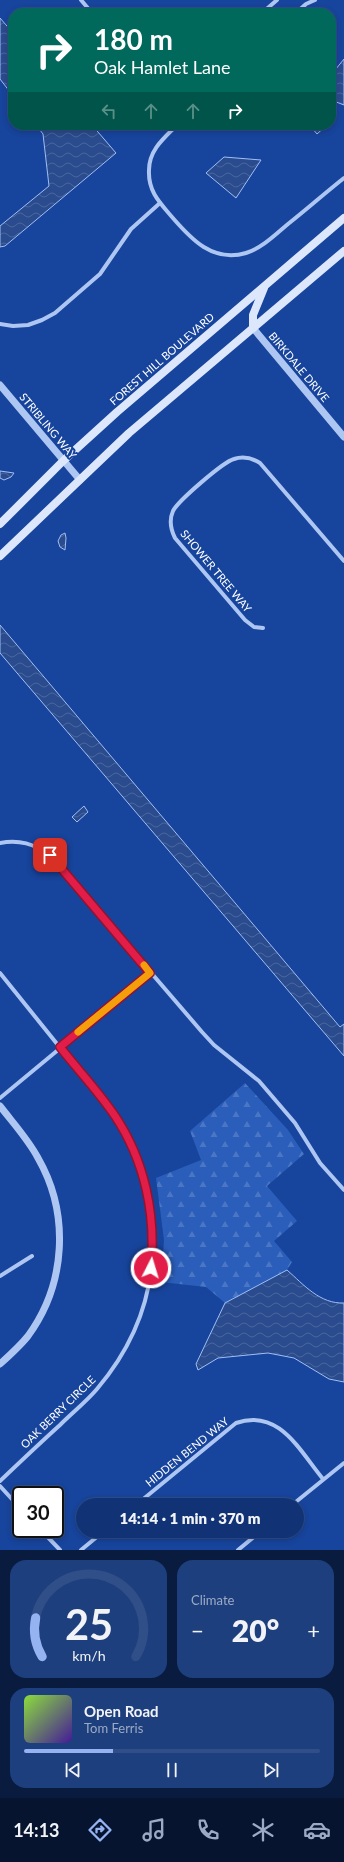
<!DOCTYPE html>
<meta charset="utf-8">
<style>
body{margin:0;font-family:Lato,sans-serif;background:#1e3f7d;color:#f1f3f6;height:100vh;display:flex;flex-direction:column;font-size:15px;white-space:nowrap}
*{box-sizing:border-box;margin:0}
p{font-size:13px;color:#9caac5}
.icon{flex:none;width:22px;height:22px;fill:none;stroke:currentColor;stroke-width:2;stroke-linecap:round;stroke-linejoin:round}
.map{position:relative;height:1550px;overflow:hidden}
.drawer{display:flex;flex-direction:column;gap:10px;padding:10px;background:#091c40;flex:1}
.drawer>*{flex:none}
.guide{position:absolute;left:8px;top:8px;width:328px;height:122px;border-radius:16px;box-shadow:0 2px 6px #0003,0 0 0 1px #304e87;background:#00695c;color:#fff;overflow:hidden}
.speed{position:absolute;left:12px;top:1486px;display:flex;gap:8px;font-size:20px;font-weight:700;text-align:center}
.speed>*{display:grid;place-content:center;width:52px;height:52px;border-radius:50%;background:#113375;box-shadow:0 2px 6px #0003,0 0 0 1px #304e87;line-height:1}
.speed .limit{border:2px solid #111;border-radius:6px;background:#fff;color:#111}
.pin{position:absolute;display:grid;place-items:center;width:34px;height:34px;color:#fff;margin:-17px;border-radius:8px;box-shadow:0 2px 6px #0006}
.me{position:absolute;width:44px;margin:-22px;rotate:5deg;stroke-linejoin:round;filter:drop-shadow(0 0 3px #0008)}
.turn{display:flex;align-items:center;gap:14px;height:84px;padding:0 20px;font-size:18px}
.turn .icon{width:52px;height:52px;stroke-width:2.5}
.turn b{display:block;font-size:28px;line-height:34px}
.lanes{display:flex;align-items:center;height:38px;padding:0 20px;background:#0003;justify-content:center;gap:20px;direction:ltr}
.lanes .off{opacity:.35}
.big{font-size:30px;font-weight:800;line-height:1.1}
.drawer .tile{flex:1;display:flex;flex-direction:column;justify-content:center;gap:6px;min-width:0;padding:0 14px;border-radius:16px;background:#1e3f7d}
.drawer .dial{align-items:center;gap:0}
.dial svg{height:104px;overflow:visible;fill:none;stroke:#304e87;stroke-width:7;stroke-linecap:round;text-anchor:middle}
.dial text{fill:#f1f3f6;stroke:none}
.song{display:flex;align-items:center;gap:12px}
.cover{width:48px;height:48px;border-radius:6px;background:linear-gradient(135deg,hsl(90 70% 55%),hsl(260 70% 35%))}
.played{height:4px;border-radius:2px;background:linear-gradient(90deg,#95b2f1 30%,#304e87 30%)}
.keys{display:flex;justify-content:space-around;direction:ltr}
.heat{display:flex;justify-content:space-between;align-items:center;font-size:22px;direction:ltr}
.drawer .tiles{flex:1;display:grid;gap:10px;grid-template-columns:1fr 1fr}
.tile:last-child{grid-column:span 2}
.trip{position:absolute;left:76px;top:1498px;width:228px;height:40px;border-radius:20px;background:#113375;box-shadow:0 2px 6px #0003,0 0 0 1px #304e87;font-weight:800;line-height:40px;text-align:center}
.tab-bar{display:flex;height:64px;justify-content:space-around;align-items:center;background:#07142f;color:#9caac5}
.tab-bar .icon{width:28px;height:28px}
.tab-bar .current{color:#95b2f1}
.tab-bar b{font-size:18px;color:#f1f3f6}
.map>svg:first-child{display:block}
</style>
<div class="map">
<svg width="344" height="1550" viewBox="0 0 344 1550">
<defs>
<pattern id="forest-firs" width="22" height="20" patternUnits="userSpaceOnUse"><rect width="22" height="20" fill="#2a5eba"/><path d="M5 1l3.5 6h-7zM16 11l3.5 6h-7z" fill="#4a76c4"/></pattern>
<pattern id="water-waves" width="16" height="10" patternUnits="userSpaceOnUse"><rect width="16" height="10" fill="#2a4b8d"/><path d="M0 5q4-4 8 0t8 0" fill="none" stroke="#4a669e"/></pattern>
</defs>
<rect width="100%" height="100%" fill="#17449c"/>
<polygon fill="url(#forest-firs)" points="245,1083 288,1130 304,1154 267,1186 297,1221 274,1241 292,1262 287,1270 225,1303 206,1287 161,1282 164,1240 156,1178 201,1160 190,1131"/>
<g fill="url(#water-waves)" stroke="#a0bff5">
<polygon points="0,18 13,33 13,96 0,79"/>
<polygon points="344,59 344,105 331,100 331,75"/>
<polygon points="36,125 92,125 116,153 5,246 0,247 0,226 49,186 43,134"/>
<polygon points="315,125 327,125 317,134 312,128"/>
<polygon points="224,157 261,160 236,198 206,173"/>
<polygon points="0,471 14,473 11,477 4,480 0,478"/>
<polygon points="65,533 66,538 65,550 60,547 58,541 61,535"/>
<polygon points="0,625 340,1027 344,1024 344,1056 0,653"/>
<polygon points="84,806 88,812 77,822 72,817"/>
<path d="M287 1270C304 1285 320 1304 344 1303V1382L329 1379 294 1358 268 1353 218 1358 198 1370 196 1364 225 1303Z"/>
</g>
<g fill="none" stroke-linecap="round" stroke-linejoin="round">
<g stroke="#aec6f2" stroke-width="4">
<polyline points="81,0 92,13"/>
<polyline points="262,13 277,0"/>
<polyline points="296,13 306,4 315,0"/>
<path d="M177 125C164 138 149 150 149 170 148 191 159 202 172 217 191 239 213 263 246 253 262 248 275 235 288 224 307 209 325 193 344 178"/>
<polyline points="0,324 13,326 28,325 42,320 55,313 100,274 131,229 160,203"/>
<path d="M263 628 254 627 245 620 175 538C171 530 169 520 173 511 178 501 223 462 234 459 243 456 252 458 260 463L344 561"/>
<path d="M0 843C19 839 34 844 50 855L202 1032 214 1045 259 1081 295 1123 320 1163 344 1190"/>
<path d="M0 973 115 1116C167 1209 168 1305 97 1389 86 1402 72 1413 60 1425 40 1443 20 1462 0 1481"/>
<polyline points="0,1098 151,973"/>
<polyline points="0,1276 32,1256"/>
<polyline points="0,1486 21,1509"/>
<path d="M136 1505 236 1423C279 1408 299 1450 323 1479"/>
<polyline points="292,1505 344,1463"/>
<polyline points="40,1529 60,1550"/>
<polyline points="81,1550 104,1531"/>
<polyline points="238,1550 261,1531"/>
</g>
<g stroke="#aec6f2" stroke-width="7">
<polyline points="253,328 344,437"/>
<polyline points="0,385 80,480"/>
<path d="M0 1106C13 1123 28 1139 38 1158 70 1214 66 1284 28 1336 20 1346 10 1355 0 1364"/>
</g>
<g stroke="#dde7fc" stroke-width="8">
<polyline points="253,328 253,315 264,288"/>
<polyline points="0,524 63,461 117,412 344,218"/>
<polyline points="0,556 129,433 344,251"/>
</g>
</g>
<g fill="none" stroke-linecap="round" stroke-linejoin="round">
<defs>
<path id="route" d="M50 855 150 973 60 1047C78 1070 99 1092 115 1116 145 1161 156 1215 151 1268"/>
</defs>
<use href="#route" stroke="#92132f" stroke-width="10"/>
<use href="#route" stroke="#e11d48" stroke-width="7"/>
<polyline stroke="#f59e0b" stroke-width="7" points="78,1032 150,973 144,965"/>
</g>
<g text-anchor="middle" stroke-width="4" stroke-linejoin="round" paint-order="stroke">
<g font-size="11" fill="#fff" stroke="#17449c">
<text transform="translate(162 359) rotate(-41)" y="4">FOREST HILL BOULEVARD</text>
<text transform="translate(299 367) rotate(50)" y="4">BIRKDALE DRIVE</text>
<text transform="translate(48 426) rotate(50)" y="4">STRIBLING WAY</text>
<text transform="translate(216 571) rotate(50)" y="4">SHOWER TREE WAY</text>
<text transform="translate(58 1412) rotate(-44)" y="4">OAK BERRY CIRCLE</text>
<text transform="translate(187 1452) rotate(-39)" y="4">HIDDEN BEND WAY</text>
</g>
</g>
</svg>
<div class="speed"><div class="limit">30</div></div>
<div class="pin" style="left:50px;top:855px;background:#d93025"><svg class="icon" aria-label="arrive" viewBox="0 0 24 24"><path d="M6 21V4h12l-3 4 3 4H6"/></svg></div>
<svg class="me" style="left:151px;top:1268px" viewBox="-20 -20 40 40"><circle r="17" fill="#e11d48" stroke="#fff" stroke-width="3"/><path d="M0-11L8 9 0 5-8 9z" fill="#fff"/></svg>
<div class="trip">14:14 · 1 min · 370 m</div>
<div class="guide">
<div class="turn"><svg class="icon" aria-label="right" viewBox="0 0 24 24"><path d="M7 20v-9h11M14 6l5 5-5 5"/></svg><div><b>180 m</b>Oak Hamlet Lane</div></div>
<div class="lanes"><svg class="icon off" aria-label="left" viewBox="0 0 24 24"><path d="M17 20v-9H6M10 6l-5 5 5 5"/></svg><svg class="icon off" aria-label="ahead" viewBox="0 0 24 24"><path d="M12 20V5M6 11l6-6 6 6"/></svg><svg class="icon off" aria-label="ahead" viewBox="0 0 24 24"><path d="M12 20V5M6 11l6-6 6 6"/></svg><svg class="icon" aria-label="right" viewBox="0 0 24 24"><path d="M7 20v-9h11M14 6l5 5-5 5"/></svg></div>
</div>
</div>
<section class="drawer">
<div class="tiles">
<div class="tile dial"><svg viewBox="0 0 100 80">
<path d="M14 69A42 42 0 1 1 86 69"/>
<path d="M14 69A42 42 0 0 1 9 39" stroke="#95b2f1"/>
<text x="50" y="56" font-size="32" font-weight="700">25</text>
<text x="50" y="72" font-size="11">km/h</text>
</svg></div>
<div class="tile"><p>Climate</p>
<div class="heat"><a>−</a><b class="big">20°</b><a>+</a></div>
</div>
<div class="tile">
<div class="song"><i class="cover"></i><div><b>Open Road</b><p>Tom Ferris</p></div></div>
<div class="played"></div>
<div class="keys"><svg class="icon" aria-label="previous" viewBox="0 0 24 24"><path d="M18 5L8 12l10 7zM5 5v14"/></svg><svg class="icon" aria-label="pause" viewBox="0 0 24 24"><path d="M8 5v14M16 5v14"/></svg><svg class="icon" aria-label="next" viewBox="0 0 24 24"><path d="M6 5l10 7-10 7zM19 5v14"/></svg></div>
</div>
</div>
</section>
<nav class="tab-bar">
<b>14:13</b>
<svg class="icon current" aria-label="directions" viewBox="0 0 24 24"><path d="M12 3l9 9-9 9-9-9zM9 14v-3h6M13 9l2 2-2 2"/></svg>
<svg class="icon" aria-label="music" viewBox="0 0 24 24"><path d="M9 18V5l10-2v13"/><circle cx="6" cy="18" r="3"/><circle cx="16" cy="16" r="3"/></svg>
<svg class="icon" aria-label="phone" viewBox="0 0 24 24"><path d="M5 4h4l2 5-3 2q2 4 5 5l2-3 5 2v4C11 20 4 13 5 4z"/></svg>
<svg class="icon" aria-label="climate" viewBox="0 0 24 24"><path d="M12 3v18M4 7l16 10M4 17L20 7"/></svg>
<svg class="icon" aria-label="car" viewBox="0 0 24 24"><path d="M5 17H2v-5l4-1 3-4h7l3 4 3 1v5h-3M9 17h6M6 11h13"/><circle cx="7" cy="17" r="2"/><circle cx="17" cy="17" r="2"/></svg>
</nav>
